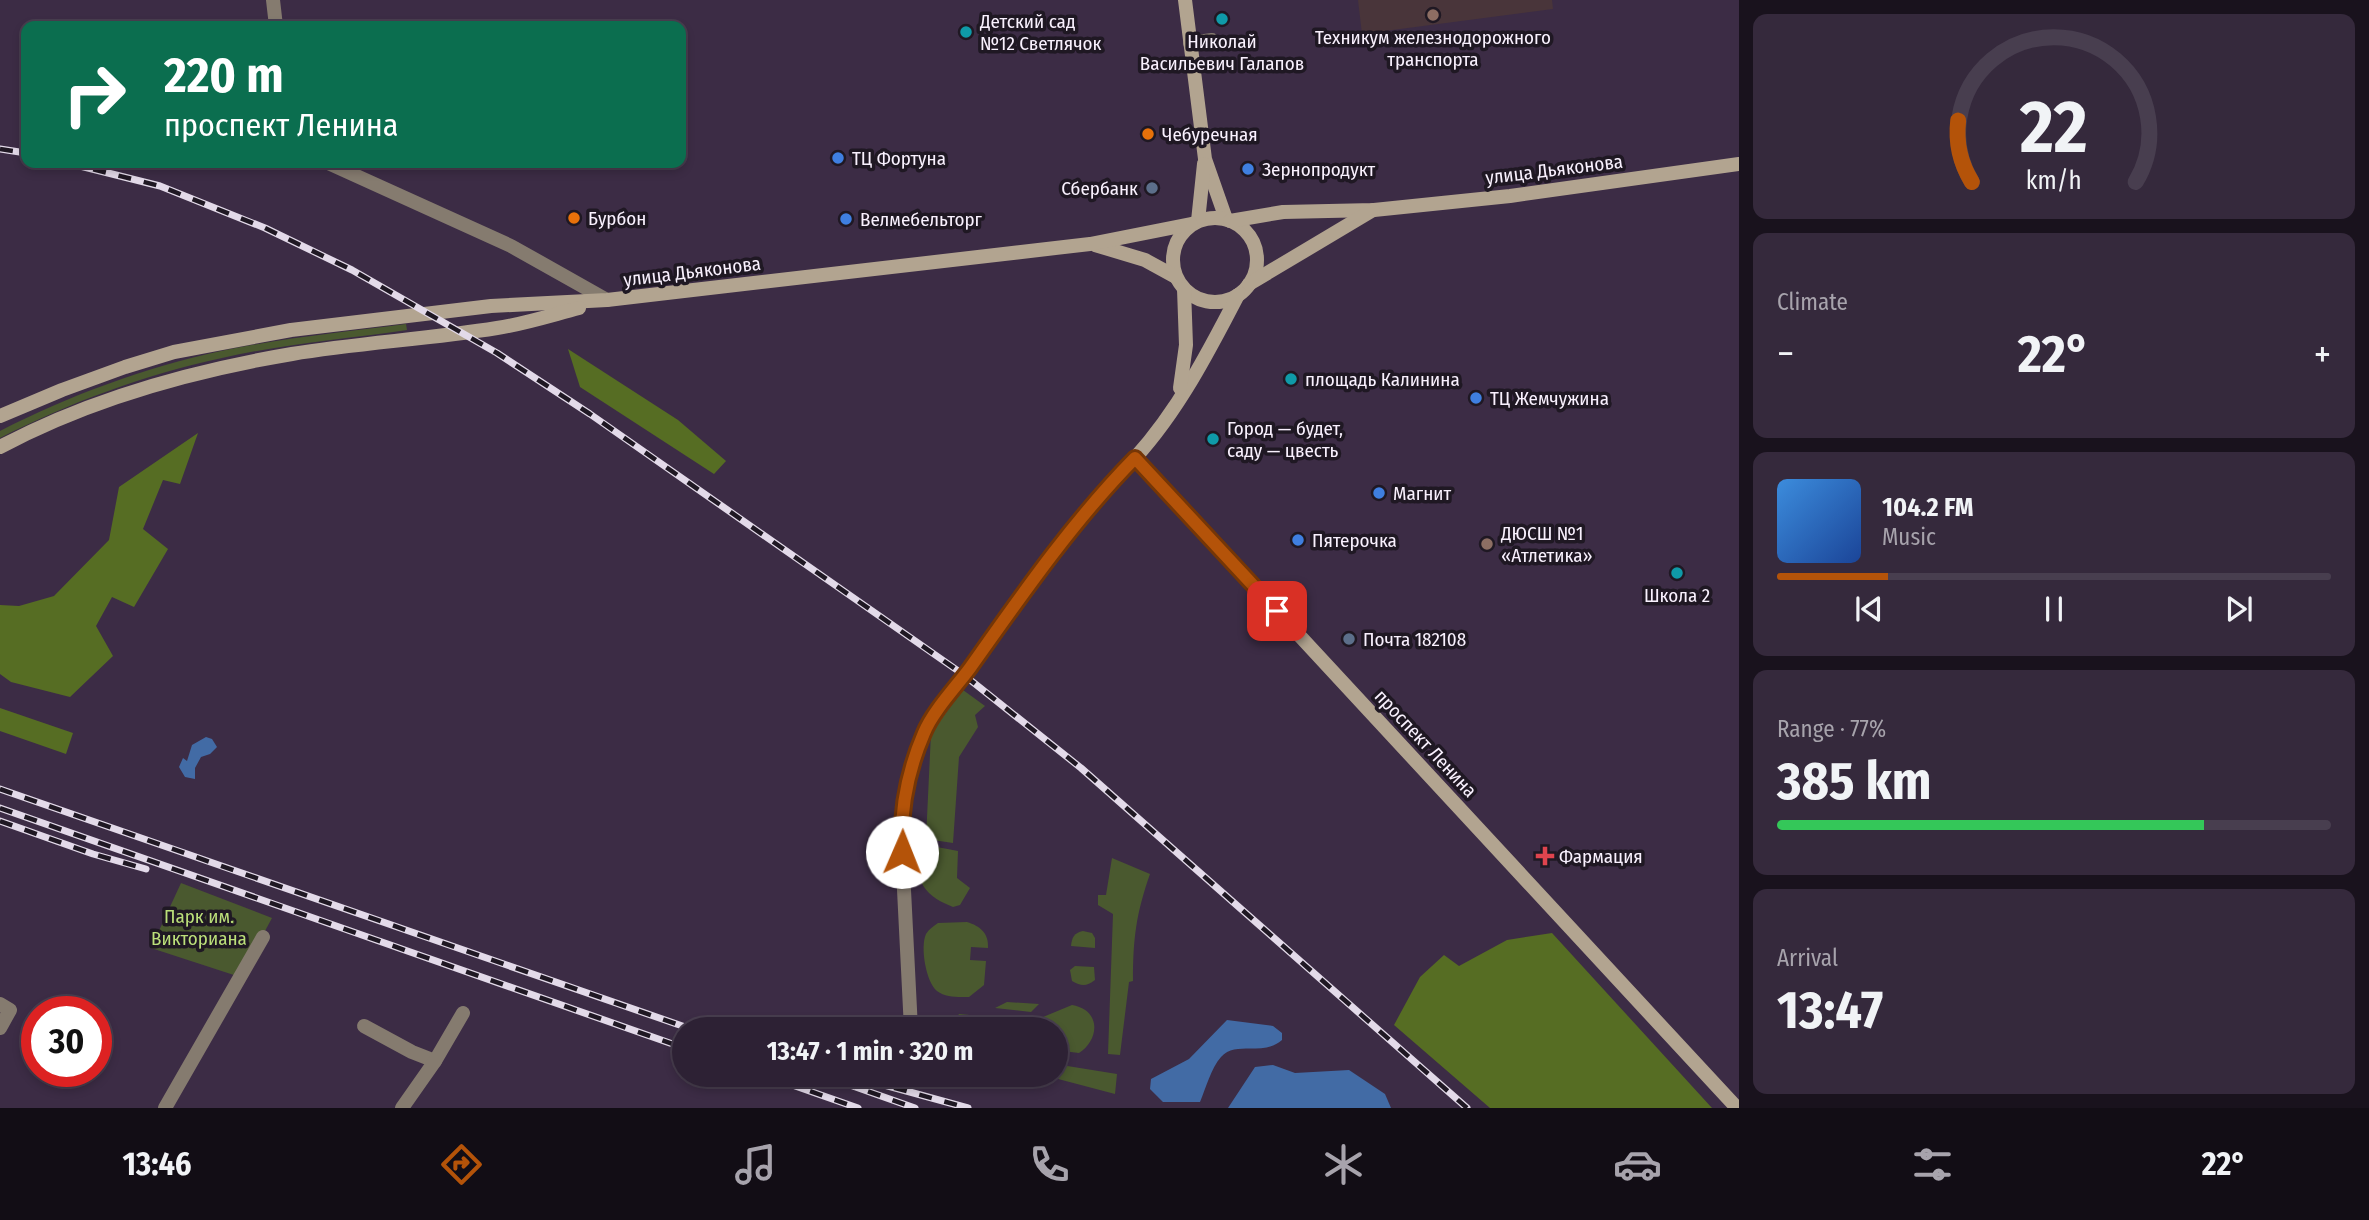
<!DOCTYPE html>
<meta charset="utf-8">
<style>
body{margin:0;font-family:"Fira Sans Condensed",sans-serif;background:#35293c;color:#f1f3f6;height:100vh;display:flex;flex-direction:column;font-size:26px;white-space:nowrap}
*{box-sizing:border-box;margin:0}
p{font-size:23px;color:#a7a3ac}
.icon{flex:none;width:38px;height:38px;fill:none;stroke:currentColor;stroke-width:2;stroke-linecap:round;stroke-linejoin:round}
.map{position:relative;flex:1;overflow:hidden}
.side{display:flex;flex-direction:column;gap:14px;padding:14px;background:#19121d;width:630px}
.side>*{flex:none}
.top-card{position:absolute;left:21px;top:21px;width:665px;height:147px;border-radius:14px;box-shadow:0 4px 10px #0003,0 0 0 2px #483e4f;background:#0b6e4f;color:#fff;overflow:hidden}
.speed{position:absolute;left:21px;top:996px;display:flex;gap:14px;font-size:35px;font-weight:700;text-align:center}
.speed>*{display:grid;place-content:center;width:91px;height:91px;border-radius:50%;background:#2d2134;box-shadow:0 4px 10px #0003,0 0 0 2px #483e4f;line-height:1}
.speed .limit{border:10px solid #d22;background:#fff;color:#111}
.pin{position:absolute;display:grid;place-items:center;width:60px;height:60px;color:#fff;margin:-30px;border-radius:14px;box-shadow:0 4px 10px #0006}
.me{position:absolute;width:77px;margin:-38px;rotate:1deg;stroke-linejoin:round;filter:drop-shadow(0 0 5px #0008)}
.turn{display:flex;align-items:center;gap:24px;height:147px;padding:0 28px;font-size:32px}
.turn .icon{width:91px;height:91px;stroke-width:2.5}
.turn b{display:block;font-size:49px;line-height:60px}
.big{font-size:52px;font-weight:700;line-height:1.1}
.side .widget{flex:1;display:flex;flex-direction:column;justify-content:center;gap:10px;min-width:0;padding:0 24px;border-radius:14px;background:#35293c}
.side .dial{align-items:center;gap:0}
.dial svg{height:182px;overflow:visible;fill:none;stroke:#483e4f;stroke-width:7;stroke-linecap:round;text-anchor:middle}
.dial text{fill:#f1f3f6;stroke:none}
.song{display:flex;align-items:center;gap:21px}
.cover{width:84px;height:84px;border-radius:10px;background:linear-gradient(135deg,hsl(210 70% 55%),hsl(220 70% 35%))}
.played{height:7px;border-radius:4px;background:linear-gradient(90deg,#b45309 20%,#483e4f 20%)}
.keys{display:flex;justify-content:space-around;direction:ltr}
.heat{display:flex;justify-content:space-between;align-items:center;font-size:38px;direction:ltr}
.charge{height:10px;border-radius:5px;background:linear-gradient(90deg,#34c759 77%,#483e4f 0)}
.trip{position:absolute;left:672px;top:1017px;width:396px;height:70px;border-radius:35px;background:#2d2134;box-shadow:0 4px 10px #0003,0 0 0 2px #483e4f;font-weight:700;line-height:70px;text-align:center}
.tabs{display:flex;height:112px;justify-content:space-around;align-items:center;background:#120d15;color:#a7a3ac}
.tabs .icon{width:49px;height:49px}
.tabs .selected{color:#b45309}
.tabs b{font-size:32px;color:#f1f3f6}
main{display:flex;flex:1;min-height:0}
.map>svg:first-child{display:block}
</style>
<main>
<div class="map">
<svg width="1739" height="1108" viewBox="0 0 1739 1108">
<rect width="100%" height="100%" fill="#3c2c45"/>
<polygon fill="#49353a" points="1358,0 1552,0 1553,9 1362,34"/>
<g fill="#4a592f">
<path d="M406 324 407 330C346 339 283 344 222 358 144 375 71 402 0 438V431C70 395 144 368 221 351 282 338 345 332 406 324Z"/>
<polygon points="963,690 985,706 975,715 978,727 959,757 953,843 926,839 931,733"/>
<path d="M916 843 958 851 957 878 970 888 960 905 953 907C918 893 917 878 916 843Z"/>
<path d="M1112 858 1150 874C1136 914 1133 939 1133 981L1129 982 1120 1055 1108 1054 1113 914 1098 905V895H1106Z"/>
<polygon points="181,883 272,918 240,977 151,948"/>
<path d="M967 922C980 926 989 933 988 948L971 947 970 960 986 961 984 985 969 997C958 997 946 998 937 991 926 982 920 947 926 934 929 929 934 926 938 923Z"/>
<path d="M1083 931 1092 933 1095 938V948L1071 946C1072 937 1074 933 1083 931Z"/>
<path d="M1075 966 1094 967 1095 980C1086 987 1081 986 1072 981L1070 970Z"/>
<polygon points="1007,1002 1039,1004 1031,1012 995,1008"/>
<path d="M1072 1005C1101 1010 1100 1039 1079 1053L1055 1050V1029H1041L1043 1017Z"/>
<polygon points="959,1014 991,1017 989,1029 977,1029 957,1017"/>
<polygon points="1055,1064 1117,1074 1115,1094 1043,1075 1055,1074"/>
</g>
<g fill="#566d23">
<polygon points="568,349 678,420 726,461 714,474 580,387"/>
<polygon points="198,433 180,484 163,480 143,529 168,549 134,607 112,597 96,626 113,656 70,697 11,682 0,674 0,605 19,606 54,596 109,540 119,487"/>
<polygon points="0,708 73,733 66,754 0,731"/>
<polygon points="1552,933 1712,1108 1490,1108 1394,1025 1420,977 1444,955 1459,966 1507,940"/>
</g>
<g fill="#426ba5">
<polygon points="206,737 212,739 217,747 210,754 201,757 195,768 195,779 185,777 179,767 183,758 187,761 192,745"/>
<path d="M1227 1020 1273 1026 1282 1033V1040C1263 1057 1236 1040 1221 1057 1211 1068 1206 1088 1200 1102H1163L1150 1089 1151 1079 1189 1059Z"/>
<polygon points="1273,1065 1295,1073 1349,1070 1385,1094 1391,1108 1228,1108 1255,1067"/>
</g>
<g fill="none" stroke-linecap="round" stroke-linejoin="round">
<g stroke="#857b6f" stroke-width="14">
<polyline points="1190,43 1212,40"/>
<polyline points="0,1004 10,1010 0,1028"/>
<polyline points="364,1026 412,1052 435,1061"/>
<polyline points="911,1029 901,830 909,774 925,730 1016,603 1109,484 1135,458"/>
<polyline points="165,1108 263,937"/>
<polyline points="402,1108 435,1061 463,1013"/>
</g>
<g stroke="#857b6f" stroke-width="14">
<polyline points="273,0 276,26"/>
<polyline points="328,163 511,246 607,300"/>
</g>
<g stroke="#b2a490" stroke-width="14">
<polyline points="1185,0 1205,159 1226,219"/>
<circle cx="1215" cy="260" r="42"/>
<polyline points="1198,221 1204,164"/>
<polyline points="1230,221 1283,212 1374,210 1510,196 1739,164"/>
<polyline points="1095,245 1145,260 1176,277"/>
<polyline points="1249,284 1373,210"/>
<path d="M1238 295C1209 351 1178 411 1135 458L1737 1108"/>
<polyline points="1180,388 1186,345 1184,289"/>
<polyline points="0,416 62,390 125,367 174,352 291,330 491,306 607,300 1090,244 1191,224"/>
<path d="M0 447C90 399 191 371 292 354 359 343 429 339 497 328 524 324 552 315 579 308"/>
</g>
<defs>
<g id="rail">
<polyline points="0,149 26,153"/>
<polyline points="68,163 160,186 265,228 352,270 497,353 590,414 964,675 1081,768 1467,1108"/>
<polyline points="0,789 691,1029"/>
<polyline points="0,808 684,1048"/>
<polyline points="0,821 93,854 146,869"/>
<polyline points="761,1074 858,1108"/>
<polyline points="819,1074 915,1108"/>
<polyline points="844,1074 968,1108"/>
</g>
</defs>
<use href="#rail" stroke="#e3dae9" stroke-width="7"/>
<use href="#rail" stroke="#1f1823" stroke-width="4.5" stroke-dasharray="13" stroke-linecap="butt"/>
</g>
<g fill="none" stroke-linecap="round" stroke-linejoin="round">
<defs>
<path id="route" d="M902 852C900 812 908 770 924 733 933 711 956 687 970 668 1021 596 1073 521 1135 458L1277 611"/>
</defs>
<use href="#route" stroke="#753606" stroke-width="18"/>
<use href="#route" stroke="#b45309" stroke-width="12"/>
</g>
<g fill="#8d6e63" stroke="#1f1823" stroke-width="2.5">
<circle cx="1433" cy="15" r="7"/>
<circle cx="1487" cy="544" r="7"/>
</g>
<g fill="#0f9aa8" stroke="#1f1823" stroke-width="2.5">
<circle cx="1222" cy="19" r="7"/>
<circle cx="966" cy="32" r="7"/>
<circle cx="1291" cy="379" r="7"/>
<circle cx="1213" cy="439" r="7"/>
<circle cx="1677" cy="573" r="7"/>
</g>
<g fill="#e8710a" stroke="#1f1823" stroke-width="2.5">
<circle cx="1148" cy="134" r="7"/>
<circle cx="574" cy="218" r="7"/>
</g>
<g fill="#3f7fe0" stroke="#1f1823" stroke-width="2.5">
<circle cx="838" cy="158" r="7"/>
<circle cx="1248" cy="169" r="7"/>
<circle cx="846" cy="219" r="7"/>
<circle cx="1476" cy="398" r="7"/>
<circle cx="1379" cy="493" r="7"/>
<circle cx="1298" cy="540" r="7"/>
</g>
<g fill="#5c6f8a" stroke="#1f1823" stroke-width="2.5">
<circle cx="1152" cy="188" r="7"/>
<circle cx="1349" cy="639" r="7"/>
</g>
<path fill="#e0444e" stroke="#1f1823" stroke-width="2.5" d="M1541.5 845.5h7v7h7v7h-7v7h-7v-7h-7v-7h7z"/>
<g text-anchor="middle" stroke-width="7" stroke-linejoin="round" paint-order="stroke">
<g font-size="19" fill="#f9f1fe" stroke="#1f1823" text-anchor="start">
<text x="980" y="28">Детский сад<tspan x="980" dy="22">№12 Светлячок</tspan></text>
<text x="1433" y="44" text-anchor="middle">Техникум железнодорожного<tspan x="1433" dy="22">транспорта</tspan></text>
<text x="1222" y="48" text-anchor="middle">Николай<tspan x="1222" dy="22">Васильевич Галапов</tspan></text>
<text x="1162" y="141">Чебуречная</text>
<text x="852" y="165">ТЦ Фортуна</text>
<text x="1262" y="176">Зернопродукт</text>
<text x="1138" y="195" text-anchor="end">Сбербанк</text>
<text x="588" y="225">Бурбон</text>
<text x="860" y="226">Велмебельторг</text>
<text x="1305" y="386">площадь Калинина</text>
<text x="1490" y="405">ТЦ Жемчужина</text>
<text x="1227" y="435">Город — будет,<tspan x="1227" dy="22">саду — цвесть</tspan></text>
<text x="1393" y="500">Магнит</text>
<text x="1501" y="540">ДЮСШ №1<tspan x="1501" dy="22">«Атлетика»</tspan></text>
<text x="1312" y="547">Пятерочка</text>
<text x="1677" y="602" text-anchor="middle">Школа 2</text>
<text x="1363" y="646">Почта 182108</text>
<text x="1559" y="863">Фармация</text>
</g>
<g font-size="19" fill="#f9f1fe" stroke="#1f1823">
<text transform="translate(1554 169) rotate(-7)" y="7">улица Дьяконова</text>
<text transform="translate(692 271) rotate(-7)" y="7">улица Дьяконова</text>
<text transform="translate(1426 743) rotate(47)" y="7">проспект Ленина</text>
</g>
<g font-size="19" fill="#bbdf7a" stroke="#1f1823">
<text x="199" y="923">Парк им.<tspan x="199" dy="22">Викториана</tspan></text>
</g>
</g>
</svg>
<div class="speed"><div class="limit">30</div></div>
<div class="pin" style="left:1277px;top:611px;background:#d93025"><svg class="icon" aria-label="arrive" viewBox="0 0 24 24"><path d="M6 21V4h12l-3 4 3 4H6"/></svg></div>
<svg class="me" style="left:902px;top:852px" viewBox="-20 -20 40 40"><circle r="19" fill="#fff"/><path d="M0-13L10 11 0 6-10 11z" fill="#b45309"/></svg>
<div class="trip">13:47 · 1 min · 320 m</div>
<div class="top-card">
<div class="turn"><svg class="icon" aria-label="right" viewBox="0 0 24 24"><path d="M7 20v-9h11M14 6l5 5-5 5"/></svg><div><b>220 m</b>проспект Ленина</div></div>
</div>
</div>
<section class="side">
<div class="widget dial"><svg viewBox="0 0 100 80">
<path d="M14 69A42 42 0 1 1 86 69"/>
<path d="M14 69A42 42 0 0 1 8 42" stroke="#b45309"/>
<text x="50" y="56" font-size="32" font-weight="700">22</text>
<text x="50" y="72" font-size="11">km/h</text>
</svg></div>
<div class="widget"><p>Climate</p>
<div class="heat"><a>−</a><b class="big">22°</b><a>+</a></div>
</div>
<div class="widget">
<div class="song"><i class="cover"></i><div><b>104.2 FM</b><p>Music</p></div></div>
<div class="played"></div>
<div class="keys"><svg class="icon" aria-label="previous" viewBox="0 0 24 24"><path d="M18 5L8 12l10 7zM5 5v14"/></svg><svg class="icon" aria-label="pause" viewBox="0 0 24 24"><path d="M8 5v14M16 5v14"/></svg><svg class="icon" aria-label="next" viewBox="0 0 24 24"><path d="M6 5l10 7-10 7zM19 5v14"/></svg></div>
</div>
<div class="widget"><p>Range · 77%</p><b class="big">385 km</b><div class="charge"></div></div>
<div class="widget"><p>Arrival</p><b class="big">13:47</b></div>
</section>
</main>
<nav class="tabs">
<b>13:46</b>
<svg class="icon selected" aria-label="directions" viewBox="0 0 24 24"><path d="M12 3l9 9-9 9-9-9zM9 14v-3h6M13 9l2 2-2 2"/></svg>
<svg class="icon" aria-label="music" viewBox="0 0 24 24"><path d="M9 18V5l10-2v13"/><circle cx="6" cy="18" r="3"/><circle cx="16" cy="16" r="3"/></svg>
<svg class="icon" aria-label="phone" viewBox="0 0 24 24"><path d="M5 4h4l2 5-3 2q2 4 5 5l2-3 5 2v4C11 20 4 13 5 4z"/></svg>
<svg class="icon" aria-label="climate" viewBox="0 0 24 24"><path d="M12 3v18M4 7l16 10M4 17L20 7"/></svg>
<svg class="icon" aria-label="car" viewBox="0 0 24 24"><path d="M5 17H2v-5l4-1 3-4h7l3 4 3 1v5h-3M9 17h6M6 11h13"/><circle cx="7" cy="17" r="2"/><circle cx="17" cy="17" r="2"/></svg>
<svg class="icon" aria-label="filters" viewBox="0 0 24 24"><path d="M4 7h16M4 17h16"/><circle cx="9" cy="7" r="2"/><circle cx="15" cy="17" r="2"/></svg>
<b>22°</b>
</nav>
